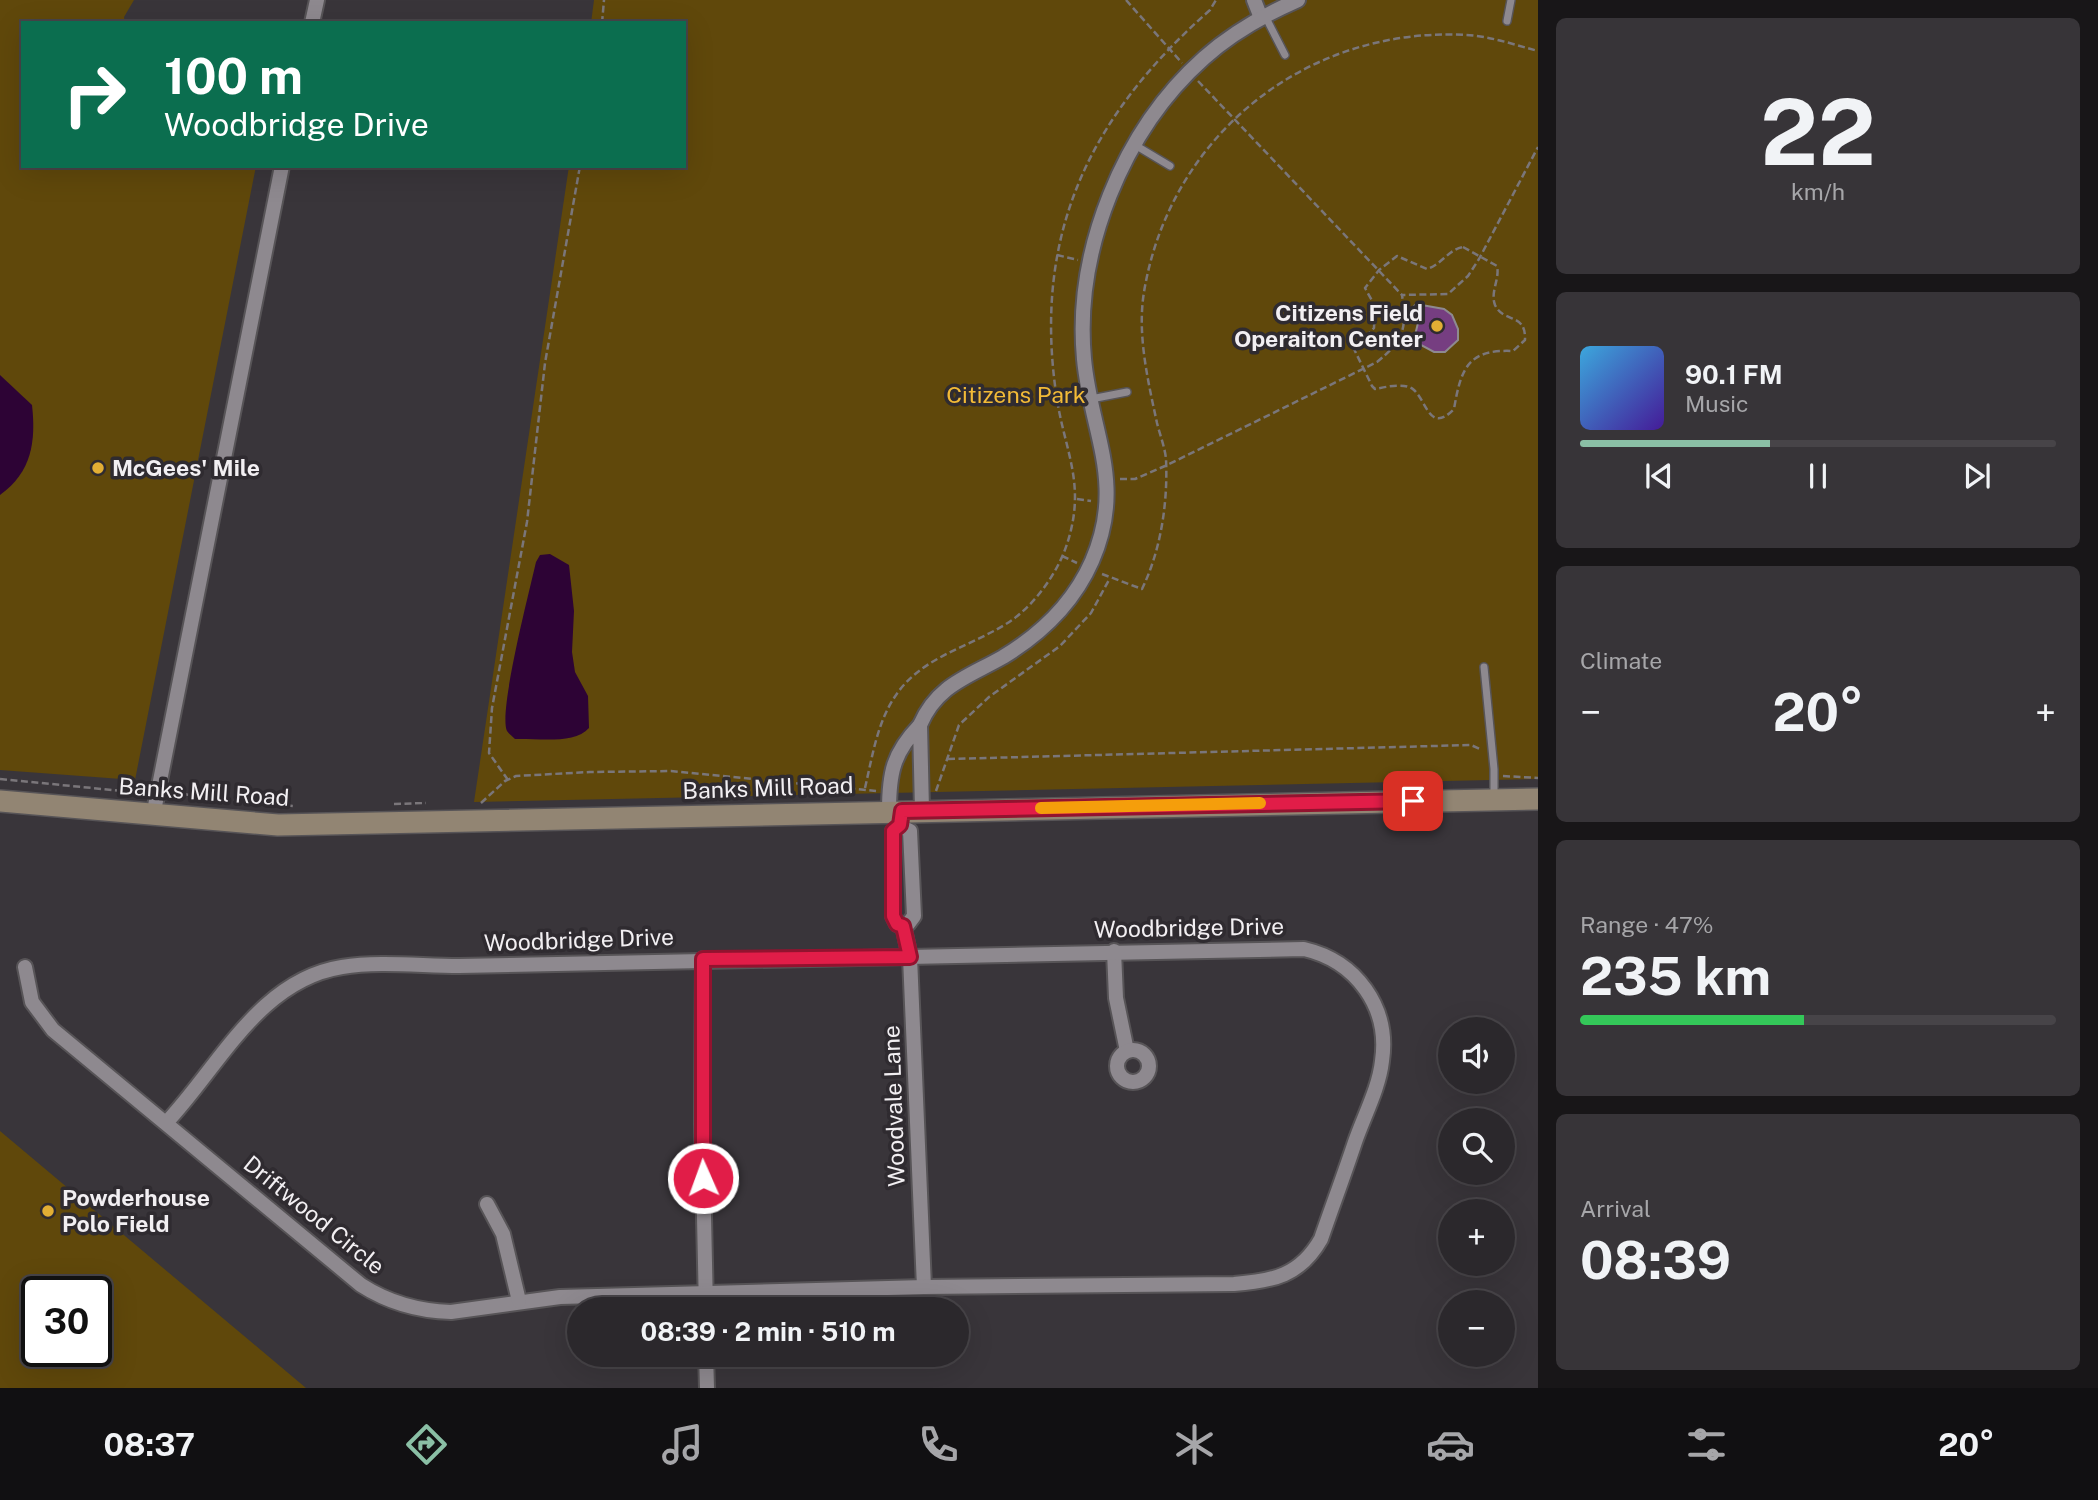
<!DOCTYPE html>
<meta charset="utf-8">
<style>
body{margin:0;font-family:"Public Sans",sans-serif;background:#373438;color:#f1f3f6;height:100vh;display:flex;flex-direction:column;font-size:26px;white-space:nowrap}
*{box-sizing:border-box;margin:0}
p{font-size:23px;color:#a6a6a9}
.icon{flex:none;width:38px;height:38px;fill:none;stroke:currentColor;stroke-width:2;stroke-linecap:round;stroke-linejoin:round}
.map{position:relative;flex:1;overflow:hidden}
.sheet{display:flex;flex-direction:column;gap:18px;padding:18px;background:#181618;width:560px}
.sheet>*{flex:none}
.banner{position:absolute;left:21px;top:21px;width:665px;height:147px;border-radius:0px;box-shadow:0 7px 28px #0002,0 0 0 2px #474448;background:#0b6e4f;color:#fff;overflow:hidden}
.fabs{position:absolute;left:1438px;top:1017px;display:grid;gap:14px}
.fabs a{display:grid;place-items:center;width:77px;height:77px;border-radius:50%;background:#2b282c;box-shadow:0 7px 28px #0002,0 0 0 2px #474448;font-size:35px}
.speed{position:absolute;left:21px;top:1276px;display:flex;gap:14px;font-size:35px;font-weight:700;text-align:center}
.speed>*{display:grid;place-content:center;width:91px;height:91px;border-radius:50%;background:#2b282c;box-shadow:0 7px 28px #0002,0 0 0 2px #474448;line-height:1}
.speed .limit{border:4px solid #111;border-radius:10px;background:#fff;color:#111}
.pin{position:absolute;display:grid;place-items:center;width:60px;height:60px;color:#fff;margin:-30px;border-radius:14px;box-shadow:0 4px 10px #0006}
.me{position:absolute;width:77px;margin:-38px;rotate:358deg;stroke-linejoin:round;filter:drop-shadow(0 0 5px #0008)}
.turn{display:flex;align-items:center;gap:24px;height:147px;padding:0 28px;font-size:32px}
.turn .icon{width:91px;height:91px;stroke-width:2.5}
.turn b{display:block;font-size:49px;line-height:60px}
.big{font-size:52px;font-weight:700;line-height:1.1}
.sheet .widget{flex:1;display:flex;flex-direction:column;justify-content:center;gap:10px;min-width:0;padding:0 24px;border-radius:10px;background:#373438}
.sheet .dial{align-items:center;gap:0}
.dial b{font-size:91px;line-height:1}
.song{display:flex;align-items:center;gap:21px}
.cover{width:84px;height:84px;border-radius:10px;background:linear-gradient(135deg,hsl(200 70% 55%),hsl(260 70% 35%))}
.played{height:7px;border-radius:4px;background:linear-gradient(90deg,#8abfa5 40%,#474448 40%)}
.keys{display:flex;justify-content:space-around;direction:ltr}
.heat{display:flex;justify-content:space-between;align-items:center;font-size:38px;direction:ltr}
.charge{height:10px;border-radius:5px;background:linear-gradient(90deg,#34c759 47%,#474448 0)}
.trip{position:absolute;left:567px;top:1297px;width:402px;height:70px;border-radius:35px;background:#2b282c;box-shadow:0 7px 28px #0002,0 0 0 2px #474448;font-weight:700;line-height:70px;text-align:center}
.menu{display:flex;height:112px;justify-content:space-around;align-items:center;background:#111012;color:#a6a6a9}
.menu .icon{width:49px;height:49px}
.menu .active{color:#8abfa5}
.menu b{font-size:32px;color:#f1f3f6}
main{display:flex;flex:1;min-height:0}
.map>svg:first-child{display:block}
</style>
<main>
<div class="map">
<svg width="1538" height="1388" viewBox="0 0 1538 1388">
<rect width="100%" height="100%" fill="#39353a"/>
<g fill="#60480b" fill-rule="evenodd">
<polygon points="0,0 134,0 124,17 125,23 23,23 23,166 256,166 135,780 0,770"/>
<polygon points="594,0 1538,0 1538,779 474,802 569,166 684,166 684,23 591,23"/>
<path d="M0 1131 306 1388H0ZM37 1292H96V1351H37Z"/>
</g>
<g fill="#2d0335">
<path d="M0 375 32 405C36 441 32 472 0 495Z"/>
<path d="M550 554 569 565 574 611 572 652 575 672 588 696 589 728C574 745 536 738 515 739 512 736 509 734 507 731 498 712 530 589 536 562L540 555Z"/>
</g>
<polygon fill="#763e81" stroke="#8e8a8f" stroke-width="2" points="1416,304 1444,309 1452,315 1458,329 1458,340 1445,352 1434,352 1421,345 1415,335 1418,323 1412,317 1415,314 1411,309"/>
<g fill="none" stroke-linecap="round" stroke-linejoin="round">
<defs>
<g id="lane">
<polyline points="1265,16 1285,55"/>
<polyline points="1507,21 1511,0"/>
<polyline points="1135,145 1170,166"/>
<polyline points="1091,399 1127,392"/>
<polyline points="1484,667 1494,769 1494,798"/>
</g>
<g id="street">
<polyline points="1254,0 1261,18"/>
<polyline points="312,23 317,0"/>
<path d="M920 725C937 685 968 677 1003 657 1041 634 1074 602 1092 561 1126 483 1091 434 1084 359 1074 251 1123 130 1204 58 1232 33 1264 15 1298 0"/>
<path d="M889 811C889 773 893 753 920 725L922 810"/>
<polyline points="902,811 900,826 893,831 893,916 897,924 903,925 910,957 924,1287"/>
<polyline points="153,816 282,166"/>
<polyline points="900,826 910,831 914,916 908,924 903,925"/>
<polyline points="1114,951 1116,998 1127,1051"/>
<polyline points="703,959 702,1124 706,1309"/>
<path d="M25 967 32 1002 53 1030 361 1285C389 1303 417 1311 451 1312L560 1297 924 1287 1234 1284C1273 1281 1300 1276 1321 1239 1332 1207 1344 1175 1355 1142 1364 1116 1379 1088 1382 1061 1390 1007 1356 961 1304 949L459 966C421 966 379 961 342 967 259 980 219 1067 166 1123"/>
<circle cx="1133" cy="1066" r="16"/>
<polyline points="487,1204 503,1234 519,1301"/>
<polyline points="706,1354 707,1388"/>
</g>
<polyline id="secondary" points="0,801 278,825 1538,799"/>
</defs>
<use href="#lane" stroke="#575457" stroke-width="10"/>
<use href="#street" stroke="#575457" stroke-width="18"/>
<use href="#secondary" stroke="#575457" stroke-width="24"/>
<g stroke="#7a767a" stroke-width="2.5" stroke-dasharray="7 3.5" stroke-linecap="butt">
<polyline points="1126,0 1182,63"/>
<polyline points="602,23 604,0"/>
<polyline points="1198,81 1402,295"/>
<path d="M1463 247 1497 266C1500 279 1490 292 1495 305 1504 324 1526 312 1525 340L1513 351C1468 349 1461 368 1454 409 1430 434 1427 402 1414 390 1405 382 1386 387 1375 389L1372 386 1354 349 1374 328 1375 306 1365 288 1379 270 1397 256 1427 269C1441 265 1449 249 1463 247Z"/>
<polyline points="1057,255 1078,260"/>
<path d="M1120 479H1135L1165 466 1377 362C1404 340 1407 329 1402 295L1448 294 1468 276 1479 259 1538 147"/>
<polyline points="1077,499 1091,501"/>
<polyline points="1062,556 1077,563"/>
<path d="M1102 574 1142 589C1161 550 1168 502 1166 459 1165 448 1160 435 1157 423 1148 381 1137 335 1144 292 1170 135 1307 26 1466 35 1490 36 1515 45 1538 51"/>
<polyline points="948,759 1471,745 1482,750"/>
<polyline points="1503,776 1538,778"/>
<polyline points="0,779 143,793"/>
<polyline points="508,780 489,753 492,708 527,522 545,363 580,166"/>
<path d="M865 788C872 758 877 724 894 698 921 655 973 647 1012 620 1036 603 1058 572 1067 544 1087 483 1064 451 1056 393 1033 232 1091 115 1210 10L1216 0"/>
<polyline points="936,791 959,725 989,697 1060,646 1091,613 1110,578"/>
<polyline points="171,793 293,806"/>
<polyline points="481,803 505,781 516,776 590,772 671,771 876,791"/>
<polyline points="394,804 426,803"/>
</g>
<use href="#lane" stroke="#8e898f" stroke-width="7"/>
<use href="#street" stroke="#8e898f" stroke-width="14"/>
<use href="#secondary" stroke="#928573" stroke-width="21"/>
</g>
<g fill="none" stroke-linecap="round" stroke-linejoin="round">
<defs>
<polyline id="route" points="703,1178 703,959 910,957 903,926 897,924 893,916 893,831 900,825 902,811 1413,801"/>
</defs>
<use href="#route" stroke="#92132f" stroke-width="18"/>
<use href="#route" stroke="#e11d48" stroke-width="12"/>
<polyline stroke="#f59e0b" stroke-width="12" points="1041,808 1260,803"/>
</g>
<g fill="#e2ae34" stroke="#2f2b30" stroke-width="2.5">
<circle cx="1437" cy="326" r="7"/>
<circle cx="98" cy="468" r="7"/>
<circle cx="48" cy="1211" r="7"/>
</g>
<g text-anchor="middle" stroke-width="7" stroke-linejoin="round" paint-order="stroke">
<g font-size="23" font-weight="bold" fill="#f2eff2" stroke="#2f2b30" text-anchor="start">
<text x="1423" y="321" text-anchor="end">Citizens Field<tspan x="1423" dy="26">Operaiton Center</tspan></text>
<text x="112" y="476">McGees' Mile</text>
<text x="62" y="1206">Powderhouse<tspan x="62" dy="26">Polo Field</tspan></text>
</g>
<g font-size="23" fill="#f2ba37" stroke="#2f2b30">
<text x="1016" y="403">Citizens Park</text>
</g>
<g font-size="23" fill="#f2eff2" stroke="#2f2b30">
<text transform="translate(768 788) rotate(-2)" y="8">Banks Mill Road</text>
<text transform="translate(204 792) rotate(4)" y="8">Banks Mill Road</text>
<text transform="translate(1189 928) rotate(-1)" y="8">Woodbridge Drive</text>
<text transform="translate(579 940) rotate(-2)" y="8">Woodbridge Drive</text>
<text transform="translate(894 1106) rotate(-92)" y="8">Woodvale Lane</text>
<text transform="translate(314 1215) rotate(39)" y="8">Driftwood Circle</text>
</g>
</g>
</svg>
<div class="fabs">
<a><svg class="icon" aria-label="sound" viewBox="0 0 24 24"><path d="M4 9h4l5-4v14l-5-4H4zM17 9q2 3 0 6"/></svg></a>
<a><svg class="icon" aria-label="search" viewBox="0 0 24 24"><circle cx="10" cy="10" r="6"/><path d="M15 15l6 6"/></svg></a>
<a>+</a>
<a>−</a>
</div>
<div class="speed"><div class="limit">30</div></div>
<div class="pin" style="left:1413px;top:801px;background:#d93025"><svg class="icon" aria-label="arrive" viewBox="0 0 24 24"><path d="M6 21V4h12l-3 4 3 4H6"/></svg></div>
<svg class="me" style="left:703px;top:1178px" viewBox="-20 -20 40 40"><circle r="17" fill="#e11d48" stroke="#fff" stroke-width="3"/><path d="M0-11L8 9 0 5-8 9z" fill="#fff"/></svg>
<div class="trip">08:39 · 2 min · 510 m</div>
<div class="banner">
<div class="turn"><svg class="icon" aria-label="right" viewBox="0 0 24 24"><path d="M7 20v-9h11M14 6l5 5-5 5"/></svg><div><b>100 m</b>Woodbridge Drive</div></div>
</div>
</div>
<section class="sheet">
<div class="widget dial"><b>22</b><p>km/h</p></div>
<div class="widget">
<div class="song"><i class="cover"></i><div><b>90.1 FM</b><p>Music</p></div></div>
<div class="played"></div>
<div class="keys"><svg class="icon" aria-label="previous" viewBox="0 0 24 24"><path d="M18 5L8 12l10 7zM5 5v14"/></svg><svg class="icon" aria-label="pause" viewBox="0 0 24 24"><path d="M8 5v14M16 5v14"/></svg><svg class="icon" aria-label="next" viewBox="0 0 24 24"><path d="M6 5l10 7-10 7zM19 5v14"/></svg></div>
</div>
<div class="widget"><p>Climate</p>
<div class="heat"><a>−</a><b class="big">20°</b><a>+</a></div>
</div>
<div class="widget"><p>Range · 47%</p><b class="big">235 km</b><div class="charge"></div></div>
<div class="widget"><p>Arrival</p><b class="big">08:39</b></div>
</section>
</main>
<nav class="menu">
<b>08:37</b>
<svg class="icon active" aria-label="directions" viewBox="0 0 24 24"><path d="M12 3l9 9-9 9-9-9zM9 14v-3h6M13 9l2 2-2 2"/></svg>
<svg class="icon" aria-label="music" viewBox="0 0 24 24"><path d="M9 18V5l10-2v13"/><circle cx="6" cy="18" r="3"/><circle cx="16" cy="16" r="3"/></svg>
<svg class="icon" aria-label="phone" viewBox="0 0 24 24"><path d="M5 4h4l2 5-3 2q2 4 5 5l2-3 5 2v4C11 20 4 13 5 4z"/></svg>
<svg class="icon" aria-label="climate" viewBox="0 0 24 24"><path d="M12 3v18M4 7l16 10M4 17L20 7"/></svg>
<svg class="icon" aria-label="car" viewBox="0 0 24 24"><path d="M5 17H2v-5l4-1 3-4h7l3 4 3 1v5h-3M9 17h6M6 11h13"/><circle cx="7" cy="17" r="2"/><circle cx="17" cy="17" r="2"/></svg>
<svg class="icon" aria-label="filters" viewBox="0 0 24 24"><path d="M4 7h16M4 17h16"/><circle cx="9" cy="7" r="2"/><circle cx="15" cy="17" r="2"/></svg>
<b>20°</b>
</nav>
